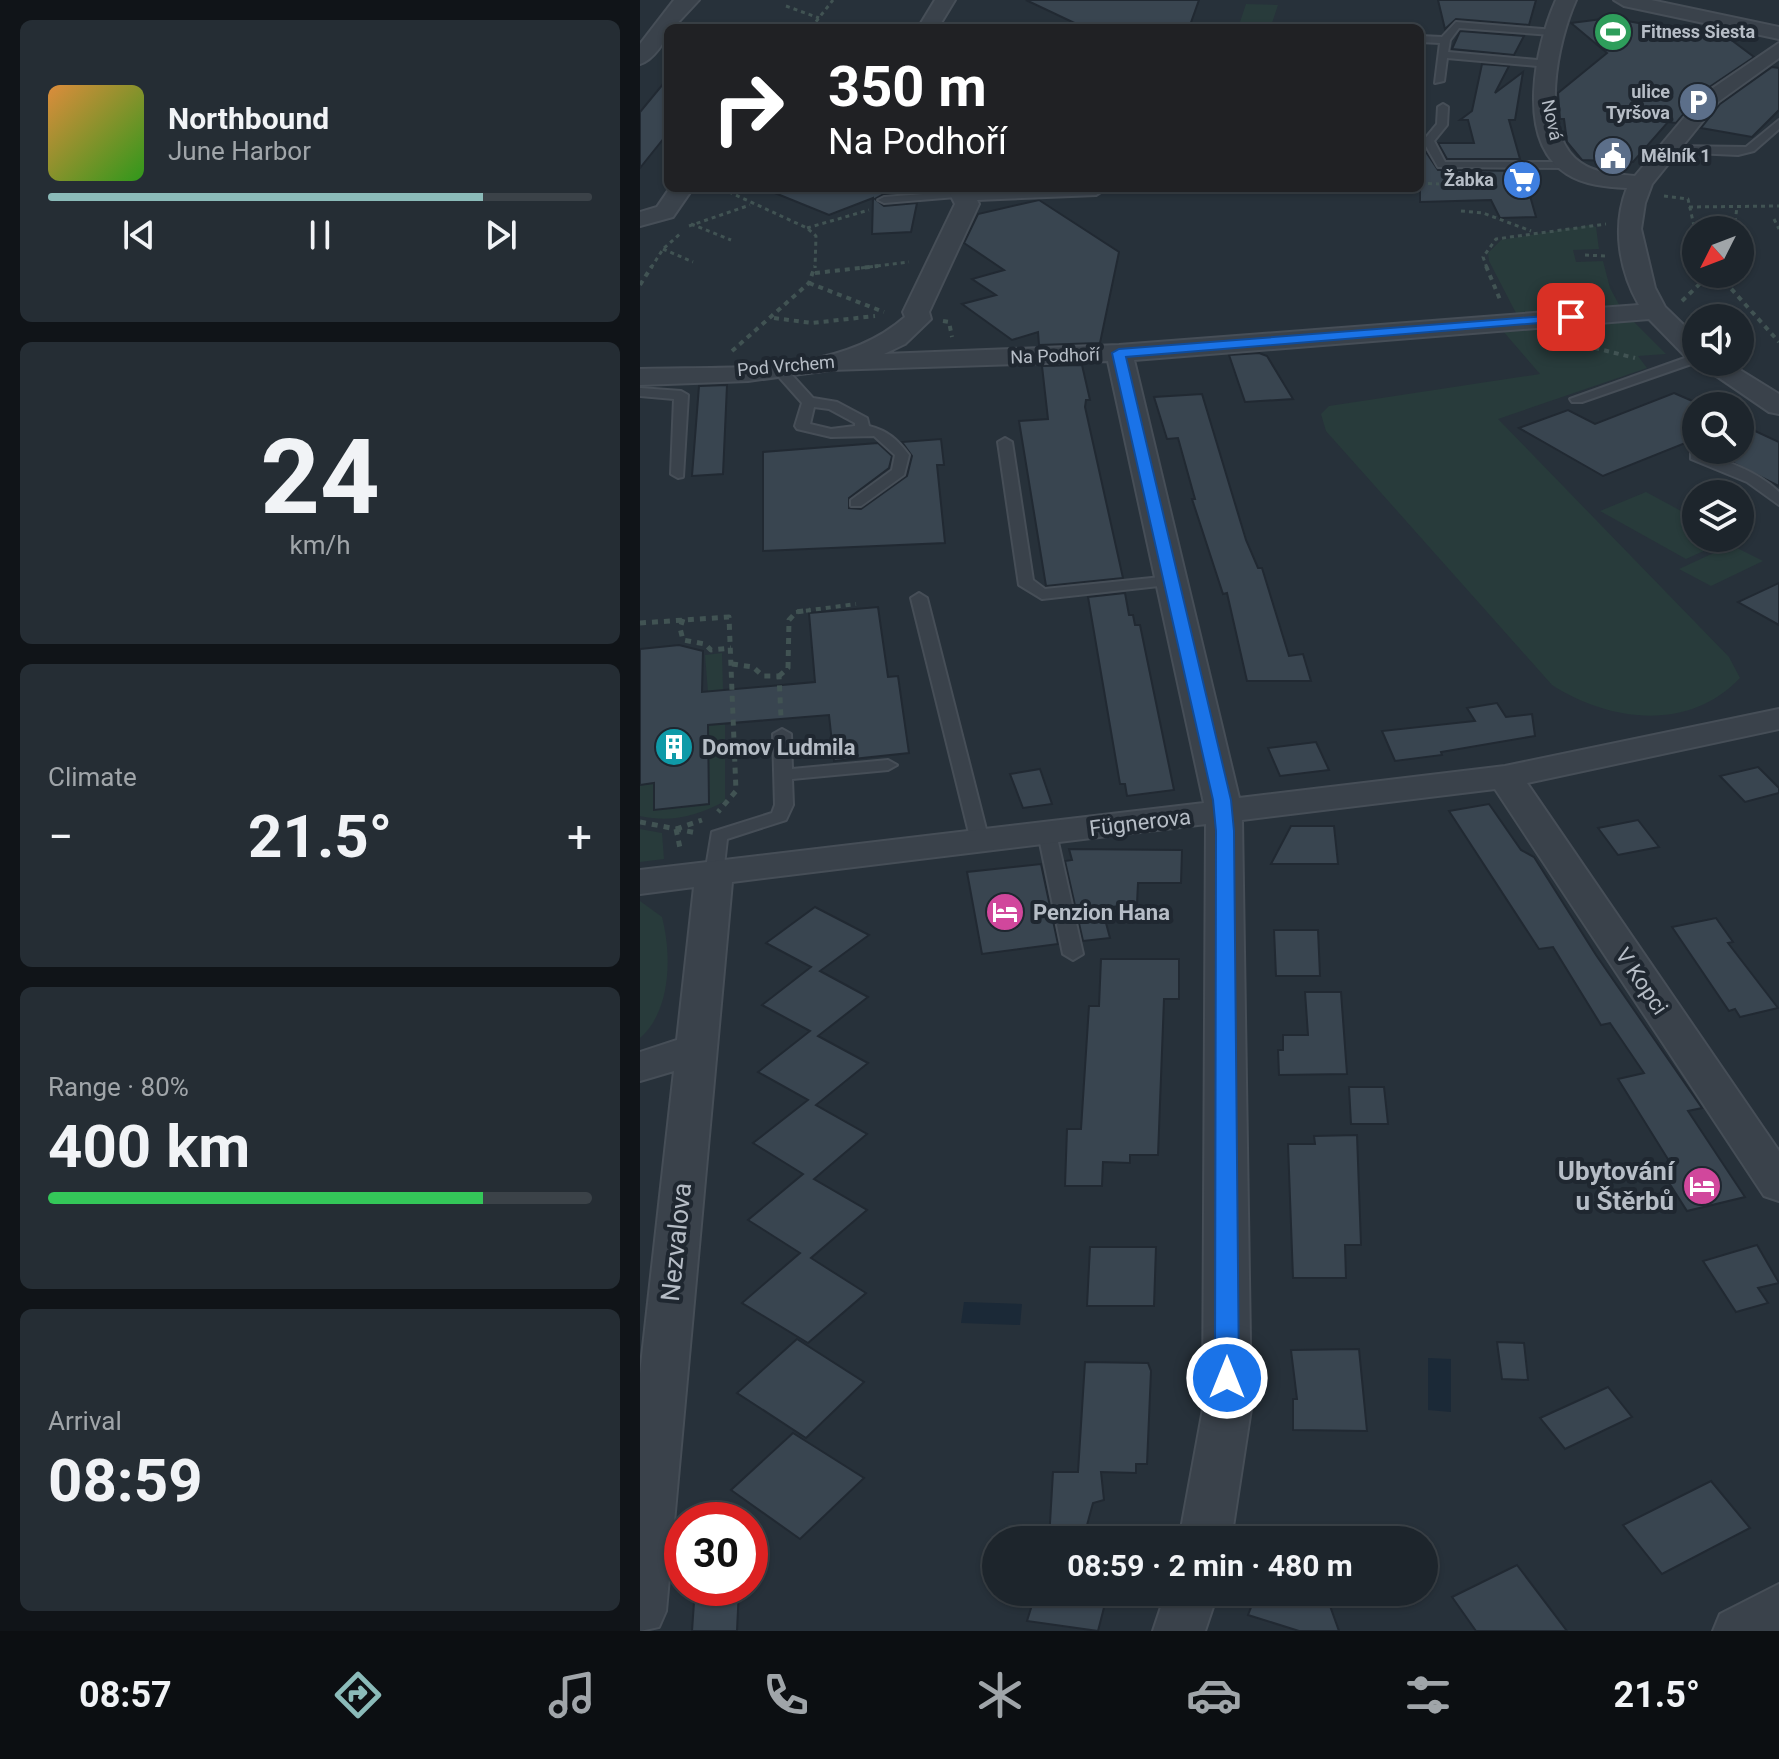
<!DOCTYPE html>
<meta charset="utf-8">
<style>
body{margin:0;font-family:Roboto,sans-serif;background:#252d34;color:#f1f3f6;height:100vh;display:flex;flex-direction:column;font-size:30px;white-space:nowrap}
*{box-sizing:border-box;margin:0}
p{font-size:26px;color:#a0a5a9}
.icon{flex:none;width:44px;height:44px;fill:none;stroke:currentColor;stroke-width:2;stroke-linecap:round;stroke-linejoin:round}
.map{position:relative;flex:1;overflow:hidden}
.details{display:flex;flex-direction:column;gap:20px;padding:20px;background:#101418;width:640px}
.details>*{flex:none}
.guide{position:absolute;left:24px;top:24px;width:760px;height:168px;border-radius:12px;box-shadow:0 2px 6px #0004,0 0 0 2px #3b4248;background:#202124;color:#fff;overflow:hidden}
.needle{width:52px;rotate:228deg}
.controls{position:absolute;left:1042px;top:216px;display:grid;gap:16px}
.controls a{display:grid;place-items:center;width:72px;height:72px;border-radius:50%;background:#1d252c;box-shadow:0 2px 6px #0004,0 0 0 2px #3b4248;font-size:40px}
.speed{position:absolute;left:24px;top:1502px;display:flex;gap:16px;font-size:40px;font-weight:700;text-align:center}
.speed>*{display:grid;place-content:center;width:104px;height:104px;border-radius:50%;background:#1d252c;box-shadow:0 2px 6px #0004,0 0 0 2px #3b4248;line-height:1}
.speed .limit{border:12px solid #d22;background:#fff;color:#111}
.pin{position:absolute;display:grid;place-items:center;width:68px;height:68px;color:#fff;margin:-34px;border-radius:16px;box-shadow:0 4px 12px #0006}
.me{position:absolute;width:88px;margin:-44px;rotate:0deg;stroke-linejoin:round;filter:drop-shadow(0 0 6px #0008)}
.turn{display:flex;align-items:center;gap:28px;height:168px;padding:0 32px;font-size:36px}
.turn .icon{width:104px;height:104px;stroke-width:2.5}
.turn b{display:block;font-size:56px;line-height:68px}
.big{font-size:60px;font-weight:700;line-height:1.1}
.details .widget{flex:1;display:flex;flex-direction:column;justify-content:center;gap:12px;min-width:0;padding:0 28px;border-radius:12px;background:#252d34}
.details .dial{align-items:center;gap:0}
.dial b{font-size:104px;line-height:1}
.song{display:flex;align-items:center;gap:24px}
.cover{width:96px;height:96px;border-radius:12px;background:linear-gradient(135deg,hsl(30 70% 55%),hsl(110 70% 35%))}
.played{height:8px;border-radius:4px;background:linear-gradient(90deg,#8bbbb9 80%,#3b4248 80%)}
.keys{display:flex;justify-content:space-around;direction:ltr}
.heat{display:flex;justify-content:space-between;align-items:center;font-size:44px;direction:ltr}
.charge{height:12px;border-radius:6px;background:linear-gradient(90deg,#34c759 80%,#3b4248 0)}
.trip{position:absolute;left:342px;top:1526px;width:456px;height:80px;border-radius:40px;background:#1d252c;box-shadow:0 2px 6px #0004,0 0 0 2px #3b4248;font-weight:700;line-height:80px;text-align:center}
.menu{display:flex;height:128px;justify-content:space-around;align-items:center;background:#0c0f12;color:#a0a5a9}
.menu .icon{width:56px;height:56px}
.menu .on{color:#8bbbb9}
.menu b{font-size:36px;color:#f1f3f6}
main{display:flex;flex:1;min-height:0}
.map>svg:first-child{display:block}
</style>
<main>
<section class="details">
<div class="widget">
<div class="song"><i class="cover"></i><div><b>Northbound</b><p>June Harbor</p></div></div>
<div class="played"></div>
<div class="keys"><svg class="icon" aria-label="previous" viewBox="0 0 24 24"><path d="M18 5L8 12l10 7zM5 5v14"/></svg><svg class="icon" aria-label="pause" viewBox="0 0 24 24"><path d="M8 5v14M16 5v14"/></svg><svg class="icon" aria-label="next" viewBox="0 0 24 24"><path d="M6 5l10 7-10 7zM19 5v14"/></svg></div>
</div>
<div class="widget dial"><b>24</b><p>km/h</p></div>
<div class="widget"><p>Climate</p>
<div class="heat"><a>−</a><b class="big">21.5°</b><a>+</a></div>
</div>
<div class="widget"><p>Range · 80%</p><b class="big">400 km</b><div class="charge"></div></div>
<div class="widget"><p>Arrival</p><b class="big">08:59</b></div>
</section>
<div class="map">
<svg width="1139" height="1631" viewBox="0 0 1139 1631">
<rect width="100%" height="100%" fill="#27313a"/>
<g fill="#283b3b">
<polygon points="606,4 638,5 631,26 599,25"/>
<polygon points="950,225 956,227 959,249 933,250 936,262 963,261 970,288 982,310 878,317 849,261 848,253 861,240"/>
<path d="M986 320 994 322 1026 354 998 356 1007 368 858 419 1089 657 1100 678C1049 732 970 722 912 685L686 431 681 414 689 406 900 374 862 330Z"/>
<polygon points="1006,492 1056,519 1056,538 1092,538 1046,559 960,511"/>
<polygon points="1091,545 1123,561 1071,586 1039,569"/>
<polygon points="82,653 83,690 68,692 65,655"/>
<path d="M85 709V801C57 816 31 823 0 816V785L14 783V810L69 803 68 711Z"/>
<polygon points="0,829 22,833 24,859 0,862"/>
<path d="M0 901 22 917C32 956 31 1011 0 1038Z"/>
</g>
<g fill="#1b2937">
<polygon points="324,1302 382,1304 380,1325 321,1323"/>
<polygon points="788,1358 811,1359 811,1412 788,1410"/>
</g>
<g fill="#394550" stroke="#212932" stroke-width="2">
<polygon points="386,0 559,0 549,28 445,28"/>
<polygon points="798,0 896,0 889,25 816,19 805,29"/>
<polygon points="970,18 1090,39 1114,57 1062,92 1036,123 1028,122 993,162 942,160 927,142 924,119 920,119 918,93 967,53 931,23"/>
<polygon points="820,31 884,36 874,55 812,49"/>
<polygon points="842,64 869,66 855,93 883,72 875,120 869,120 880,159 807,159 798,143 834,143 828,120 820,120 832,111"/>
<polygon points="1132,67 1139,68 1139,110 1112,137 1061,128 1080,104"/>
<polygon points="28,78 28,133 0,168 0,112"/>
<polygon points="780,143 798,170 883,171 896,217 860,218 851,200 780,202"/>
<polygon points="280,188 279,191 244,194 235,199 244,206 277,203 271,232 232,234 233,198 189,215 125,189"/>
<polygon points="399,200 479,252 460,343 399,345 398,332 372,340 322,304 356,295 332,279 364,270 324,243 338,214"/>
<polygon points="619,353 627,356 653,399 605,402 589,355"/>
<polygon points="442,365 450,400 446,400 445,407 483,578 406,586 379,421 408,419 402,366"/>
<polygon points="87,385 83,474 52,476 59,386"/>
<polygon points="1034,393 1064,406 1056,406 1056,444 1050,441 963,476 879,428 928,410 955,424"/>
<polygon points="562,394 606,540 618,568 622,568 649,656 663,654 671,681 607,681 587,593 583,594 552,499 555,499 538,438 527,439 514,397"/>
<polygon points="1100,424 1139,442 1139,486 1068,450 1100,450"/>
<polygon points="301,439 304,465 297,465 305,543 123,551 123,452 238,443 252,456 249,468 209,498 209,508 221,509 267,476 272,456 262,442"/>
<polygon points="1139,583 1139,625 1098,602"/>
<polygon points="485,593 489,615 493,615 495,625 500,625 534,790 487,796 485,784 480,784 448,597"/>
<polygon points="238,607 248,677 258,676 269,753 194,761 189,715 68,725 69,804 14,810 14,783 0,785 0,649 39,645 63,651 62,692 175,682 169,613"/>
<polygon points="857,703 866,717 892,714 895,736 801,752 802,755 755,761 742,731 835,721 827,708"/>
<polygon points="676,742 689,770 640,776 628,748"/>
<polygon points="1118,767 1139,788 1139,793 1105,802 1080,776"/>
<polygon points="400,769 412,804 383,808 370,774"/>
<polygon points="849,804 881,850 894,857 956,955 1062,1108 1048,1111 1105,1197 1047,1211 1019,1167 1031,1164 978,1079 1004,1073 970,1023 961,1025 913,947 899,949 809,811"/>
<polygon points="998,820 1019,847 978,855 958,828"/>
<polygon points="651,826 694,826 698,864 631,864"/>
<polygon points="429,849 542,850 541,883 498,883 497,904 462,908 470,938 443,941 425,861 432,860"/>
<polygon points="401,864 418,944 342,954 327,872"/>
<polygon points="175,907 229,935 180,971 228,997 178,1036 228,1063 176,1105 227,1134 174,1179 227,1210 171,1258 226,1293 168,1343 102,1303 160,1253 108,1220 163,1174 113,1143 168,1100 118,1072 170,1031 122,1005 171,967 126,943"/>
<polygon points="1076,918 1093,942 1088,943 1138,1008 1100,1017 1095,1009 1089,1011 1032,927"/>
<polygon points="634,930 678,930 680,976 636,976"/>
<polygon points="461,959 539,959 539,999 524,999 518,1155 490,1155 490,1163 463,1162 462,1186 425,1186 427,1129 441,1129 449,1006 459,1006"/>
<polygon points="665,992 701,992 707,1074 639,1075 638,1050 643,1050 643,1035 668,1035"/>
<polygon points="709,1087 744,1087 748,1124 711,1124"/>
<polygon points="717,1135 721,1245 705,1245 706,1278 653,1278 648,1144 675,1144 674,1136"/>
<polygon points="1117,1245 1139,1283 1118,1288 1128,1303 1096,1312 1063,1261"/>
<polygon points="450,1247 516,1247 514,1306 447,1306"/>
<polygon points="157,1339 224,1382 166,1438 97,1393"/>
<polygon points="857,1342 884,1343 888,1380 862,1379"/>
<polygon points="719,1349 727,1431 653,1430 653,1399 657,1399 651,1350"/>
<polygon points="445,1362 508,1363 511,1371 507,1464 496,1464 496,1473 461,1472 464,1500 453,1503 443,1540 409,1540 413,1472 438,1472"/>
<polygon points="968,1387 992,1417 925,1449 900,1418"/>
<polygon points="153,1433 224,1478 160,1539 91,1490"/>
<polygon points="1071,1481 1110,1528 1022,1574 983,1525"/>
<polygon points="877,1565 927,1631 836,1631 812,1597"/>
<polygon points="55,1588 99,1588 97,1631 52,1631"/>
<polygon points="396,1592 468,1592 458,1631 387,1621"/>
<polygon points="617,1592 685,1592 699,1631 659,1631 608,1615"/>
</g>
<g fill="none" stroke-linecap="round" stroke-linejoin="round">
<defs>
<g id="lane">
<polygon points="816,22 915,30 917,32 912,35 819,28 810,40 808,52 908,61 913,64 908,67 807,58 804,81 795,83 800,43 780,42 780,36 802,37"/>
<polygon points="803,104 808,107 807,125 794,141 805,162 928,162 934,165 928,168 798,167 783,141 797,124 798,107"/>
<polygon points="1139,120 1139,129 1114,151 1098,155 1032,152 1026,149 1032,146 1106,147"/>
<polygon points="324,191 328,192 328,196 244,203 238,200 244,197"/>
<polygon points="1056,354 1057,362 942,402 932,402 930,399"/>
<path d="M138 364 143 365 173 398 197 402 227 418 229 426C248 431 257 439 269 455L264 475 221 506H211V500L252 470 255 455 234 436 191 437 157 429 155 426 162 403 131 368ZM174 407 189 409 215 423V426L191 429 170 424Z"/>
<polygon points="0,388 41,391 48,395 43,477 38,478 31,474 34,399 0,396"/>
<polygon points="365,438 372,442 393,580 405,589 531,576 539,581 537,584 402,599 379,585 358,442"/>
<path d="M1056 452C1085 460 1117 471 1139 492V505L1107 482 1051 459V453Z"/>
<polygon points="279,593 287,598 349,841 346,845 340,847 331,841 271,598"/>
<polygon points="142,729 151,734 152,769 248,760 257,765 248,770 152,779 153,805 146,820 87,839 83,874 74,880 67,878 65,874 72,832 132,813 135,805 133,734"/>
<polygon points="407,827 416,833 443,954 433,960 423,954 398,833"/>
</g>
<g id="street">
<path d="M34 0H59L33 28H28C28 40 12 61 0 64V44Z"/>
<polygon points="295,0 315,0 298,28 278,28"/>
<path d="M916 0H936C918 40 897 133 941 163 957 174 977 174 995 176L1064 94 1139 43V58L1078 102 1012 184 1005 203 1001 229 1015 288 1025 307 1056 337V360L1047 358 1009 319 494 360 599 798 865 766 1139 709V729L887 783 1139 1151V1201L1124 1196 855 789 602 820 611 1409 591 1540H539L563 1409 566 824 92 882 26 1611 19 1627 0 1631V1374L34 1071 0 1081V1052L37 1040 54 887 0 894V870L564 803 468 361 190 370 108 381 0 385V369C85 366 197 377 265 317L263 312 315 204 307 188H467L456 195 337 200 339 204 289 312 291 319 265 344 244 354 479 345 999 305C979 270 972 226 987 188 967 187 944 185 927 174 874 141 896 45 916 0Z"/>
<polygon points="974,0 1011,0 1139,27 1139,39 984,6"/>
<polygon points="30,188 53,188 33,217 0,226 0,212 17,207"/>
<polygon points="1056,362 1087,362 1139,394 1139,414 1129,412"/>
<polygon points="1139,1584 1139,1631 1073,1631 1080,1614"/>
<polygon points="526,1592 578,1592 565,1631 513,1631"/>
</g>
</defs>
<use href="#lane" stroke="#464e57" stroke-width="4"/>
<use href="#street" stroke="#464e57" stroke-width="4"/>
<g stroke="#415353" stroke-width="3" stroke-dasharray="4 4" stroke-linecap="butt">
<polyline points="146,6 179,18"/>
<polyline points="171,28 193,0"/>
<polyline points="780,183 799,184"/>
<polyline points="529,188 636,188"/>
<polyline points="65,189 87,191 167,228 176,236 175,268"/>
<polyline points="1024,196 1048,199 1056,235"/>
<polyline points="1049,207 1139,206"/>
<polyline points="821,211 843,213 891,231"/>
<polyline points="1134,219 1139,229"/>
<polyline points="51,224 91,240"/>
<polyline points="49,226 110,205"/>
<polyline points="167,228 229,210"/>
<polyline points="1094,230 1097,207"/>
<polyline points="23,249 53,262"/>
<polyline points="945,255 965,256"/>
<polyline points="11,268 23,249 41,233"/>
<polyline points="221,268 269,262"/>
<polyline points="847,268 843,257 856,239 966,224"/>
</g>
<g stroke="#415353" stroke-width="4" stroke-dasharray="5 5" stroke-linecap="butt">
<polyline points="846,266 861,302"/>
<polyline points="175,273 238,266"/>
<polyline points="1078,274 1139,342"/>
<polyline points="169,283 244,312"/>
<polyline points="0,285 12,266"/>
<polyline points="1042,301 1070,274"/>
<polyline points="134,318 172,323 235,316"/>
<polyline points="303,321 309,322 312,337"/>
<polyline points="935,343 995,358"/>
<polyline points="92,351 169,283 175,266"/>
<polyline points="156,612 216,604"/>
</g>
<g stroke="#415353" stroke-width="5" stroke-dasharray="6 6" stroke-linecap="butt">
<polyline points="43,619 40,628 43,640 65,644 71,650 91,648"/>
<polyline points="0,623 89,617 96,791 78,812"/>
<polyline points="92,664 113,667 123,676 139,676 141,717"/>
<polyline points="139,676 148,668 149,620 156,612 170,610"/>
<polyline points="0,822 57,833"/>
<polyline points="36,829 62,820"/>
<polyline points="36,829 40,848"/>
</g>
<use href="#lane" fill="#3a424b" fill-rule="evenodd"/>
<use href="#street" fill="#3a424b" fill-rule="evenodd"/>
</g>
<polygon fill="#1a73e8" stroke="#114b97" stroke-width="2" points="931,314 938,317 936,320 486,357 591,800 594,831 599,1378 595,1385 587,1388 578,1385 575,1378 576,831 573,800 472,353 479,349"/>
<defs>
<symbol id="stadium-disc" viewBox="-11 -11 22 22"><circle r="9.5" fill="#2e9e5b" stroke="#1f2730"/><path d="M0-5a6.5 5 0 1 0 0 10a6.5 5 0 1 0 0-10ZM-3.5-1.8h7v3.6h-7Z" fill="#fff"/></symbol>
<symbol id="parking-disc" viewBox="-11 -11 22 22"><circle r="9.5" fill="#5c6f8a" stroke="#1f2730"/><path d="M-3.5-5.5H1a3.5 3.5 0 0 1 0 7H-1V5.5H-3.5ZM-1-3.4V-.6H.8a1.4 1.4 0 0 0 0-2.8Z" fill="#fff"/></symbol>
<symbol id="civic-disc" viewBox="-11 -11 22 22"><circle r="9.5" fill="#5c6f8a" stroke="#1f2730"/><path d="M-.6-6.5H3V-4.5H.6V-3L4-1V1h2V6H-6V1h2V-1L-.6-3ZM-1.2 2.5V6h2.4V2.5Z" fill="#fff"/></symbol>
<symbol id="supermarket-disc" viewBox="-11 -11 22 22"><circle r="9.5" fill="#3f7fe0" stroke="#1f2730"/><path d="M-6-5.5h2.5l.6 2H6L4.5 2H-2.5L-4.4-4H-6ZM-1.5 3.2a1.3 1.3 0 1 0 .1 0ZM3 3.2a1.3 1.3 0 1 0 .1 0Z" fill="#fff"/></symbol>
<symbol id="building-disc" viewBox="-11 -11 22 22"><circle r="9.5" fill="#0f9aa8" stroke="#1f2730"/><path d="M-4-6H4V6H1V3H-1V6H-4ZM-2.5-4.3h1.7v1.8h-1.7ZM.8-4.3h1.7v1.8H.8ZM-2.5-1h1.7V.8h-1.7ZM.8-1h1.7V.8H.8Z" fill="#fff"/></symbol>
<symbol id="hotel-disc" viewBox="-11 -11 22 22"><circle r="9.5" fill="#d1479c" stroke="#1f2730"/><path d="M-6-4.5h1.5V1H6V5H4.5V3h-9V5H-6ZM-4 0a1.8 1.8 0 1 1 3.6 0ZM.5 0V-2.5h3Q6-2.5 6 0Z" fill="#fff"/></symbol>
</defs>
<g fill-rule="evenodd">
<use href="#stadium-disc" x="951" y="10" width="44" height="44"/>
<use href="#parking-disc" x="1036" y="80" width="44" height="44"/>
<use href="#civic-disc" x="951" y="134" width="44" height="44"/>
<use href="#supermarket-disc" x="860" y="158" width="44" height="44"/>
<use href="#building-disc" x="12" y="725" width="44" height="44"/>
<use href="#hotel-disc" x="343" y="890" width="44" height="44"/>
<use href="#hotel-disc" x="1040" y="1164" width="44" height="44"/>
</g>
<g text-anchor="middle" stroke-width="8" stroke-linejoin="round" paint-order="stroke">
<g font-size="18" font-weight="bold" fill="#b6bdc6" stroke="#1f2730" text-anchor="start">
<text x="1001" y="38">Fitness Siesta</text>
<text x="1030" y="98" text-anchor="end">ulice<tspan x="1030" dy="21">Tyršova</tspan></text>
<text x="1001" y="162">Mělník 1</text>
<text x="854" y="186" text-anchor="end">Žabka</text>
</g>
<g font-size="18" fill="#b6bdc6" stroke="#1f2730">
<text transform="translate(912 120) rotate(77)" y="6">Nová</text>
<text transform="translate(415 356) rotate(-2)" y="6">Na Podhoří</text>
<text transform="translate(146 366) rotate(-5)" y="6">Pod Vrchem</text>
</g>
<g font-size="22" font-weight="bold" fill="#b6bdc6" stroke="#1f2730" text-anchor="start">
<text x="62" y="755">Domov Ludmila</text>
<text x="393" y="920">Penzion Hana</text>
</g>
<g font-size="22" fill="#b6bdc6" stroke="#1f2730">
<text transform="translate(500 822) rotate(-7)" y="8">Fügnerova</text>
<text transform="translate(1002 981) rotate(56)" y="8">V Kopci</text>
</g>
<g font-size="26" font-weight="bold" fill="#b6bdc6" stroke="#1f2730" text-anchor="end">
<text x="1034" y="1180">Ubytování<tspan x="1034" dy="30">u Štěrbů</tspan></text>
</g>
<g font-size="26" fill="#b6bdc6" stroke="#1f2730">
<text transform="translate(36 1242) rotate(-84)" y="9">Nezvalova</text>
</g>
</g>
</svg>
<div class="controls">
<a><svg class="needle" viewBox="-14 -14 28 28"><path d="M0-13l5 13h-10z" fill="#e53935"/><path d="M0 13l5-13h-10z" fill="#a0a5a9"/></svg></a>
<a><svg class="icon" aria-label="sound" viewBox="0 0 24 24"><path d="M4 9h4l5-4v14l-5-4H4zM17 9q2 3 0 6"/></svg></a>
<a><svg class="icon" aria-label="search" viewBox="0 0 24 24"><circle cx="10" cy="10" r="6"/><path d="M15 15l6 6"/></svg></a>
<a><svg class="icon" aria-label="layers" viewBox="0 0 24 24"><path d="M12 4l9 5-9 5-9-5zM3 14l9 5 9-5"/></svg></a>
</div>
<div class="speed"><div class="limit">30</div></div>
<div class="pin" style="left:931px;top:317px;background:#d93025"><svg class="icon" aria-label="arrive" viewBox="0 0 24 24"><path d="M6 21V4h12l-3 4 3 4H6"/></svg></div>
<svg class="me" style="left:587px;top:1378px" viewBox="-20 -20 40 40"><circle r="17" fill="#1a73e8" stroke="#fff" stroke-width="3"/><path d="M0-11L8 9 0 5-8 9z" fill="#fff"/></svg>
<div class="trip">08:59 · 2 min · 480 m</div>
<div class="guide">
<div class="turn"><svg class="icon" aria-label="right" viewBox="0 0 24 24"><path d="M7 20v-9h11M14 6l5 5-5 5"/></svg><div><b>350 m</b>Na Podhoří</div></div>
</div>
</div>
</main>
<nav class="menu">
<b>08:57</b>
<svg class="icon on" aria-label="directions" viewBox="0 0 24 24"><path d="M12 3l9 9-9 9-9-9zM9 14v-3h6M13 9l2 2-2 2"/></svg>
<svg class="icon" aria-label="music" viewBox="0 0 24 24"><path d="M9 18V5l10-2v13"/><circle cx="6" cy="18" r="3"/><circle cx="16" cy="16" r="3"/></svg>
<svg class="icon" aria-label="phone" viewBox="0 0 24 24"><path d="M5 4h4l2 5-3 2q2 4 5 5l2-3 5 2v4C11 20 4 13 5 4z"/></svg>
<svg class="icon" aria-label="climate" viewBox="0 0 24 24"><path d="M12 3v18M4 7l16 10M4 17L20 7"/></svg>
<svg class="icon" aria-label="car" viewBox="0 0 24 24"><path d="M5 17H2v-5l4-1 3-4h7l3 4 3 1v5h-3M9 17h6M6 11h13"/><circle cx="7" cy="17" r="2"/><circle cx="17" cy="17" r="2"/></svg>
<svg class="icon" aria-label="filters" viewBox="0 0 24 24"><path d="M4 7h16M4 17h16"/><circle cx="9" cy="7" r="2"/><circle cx="15" cy="17" r="2"/></svg>
<b>21.5°</b>
</nav>
